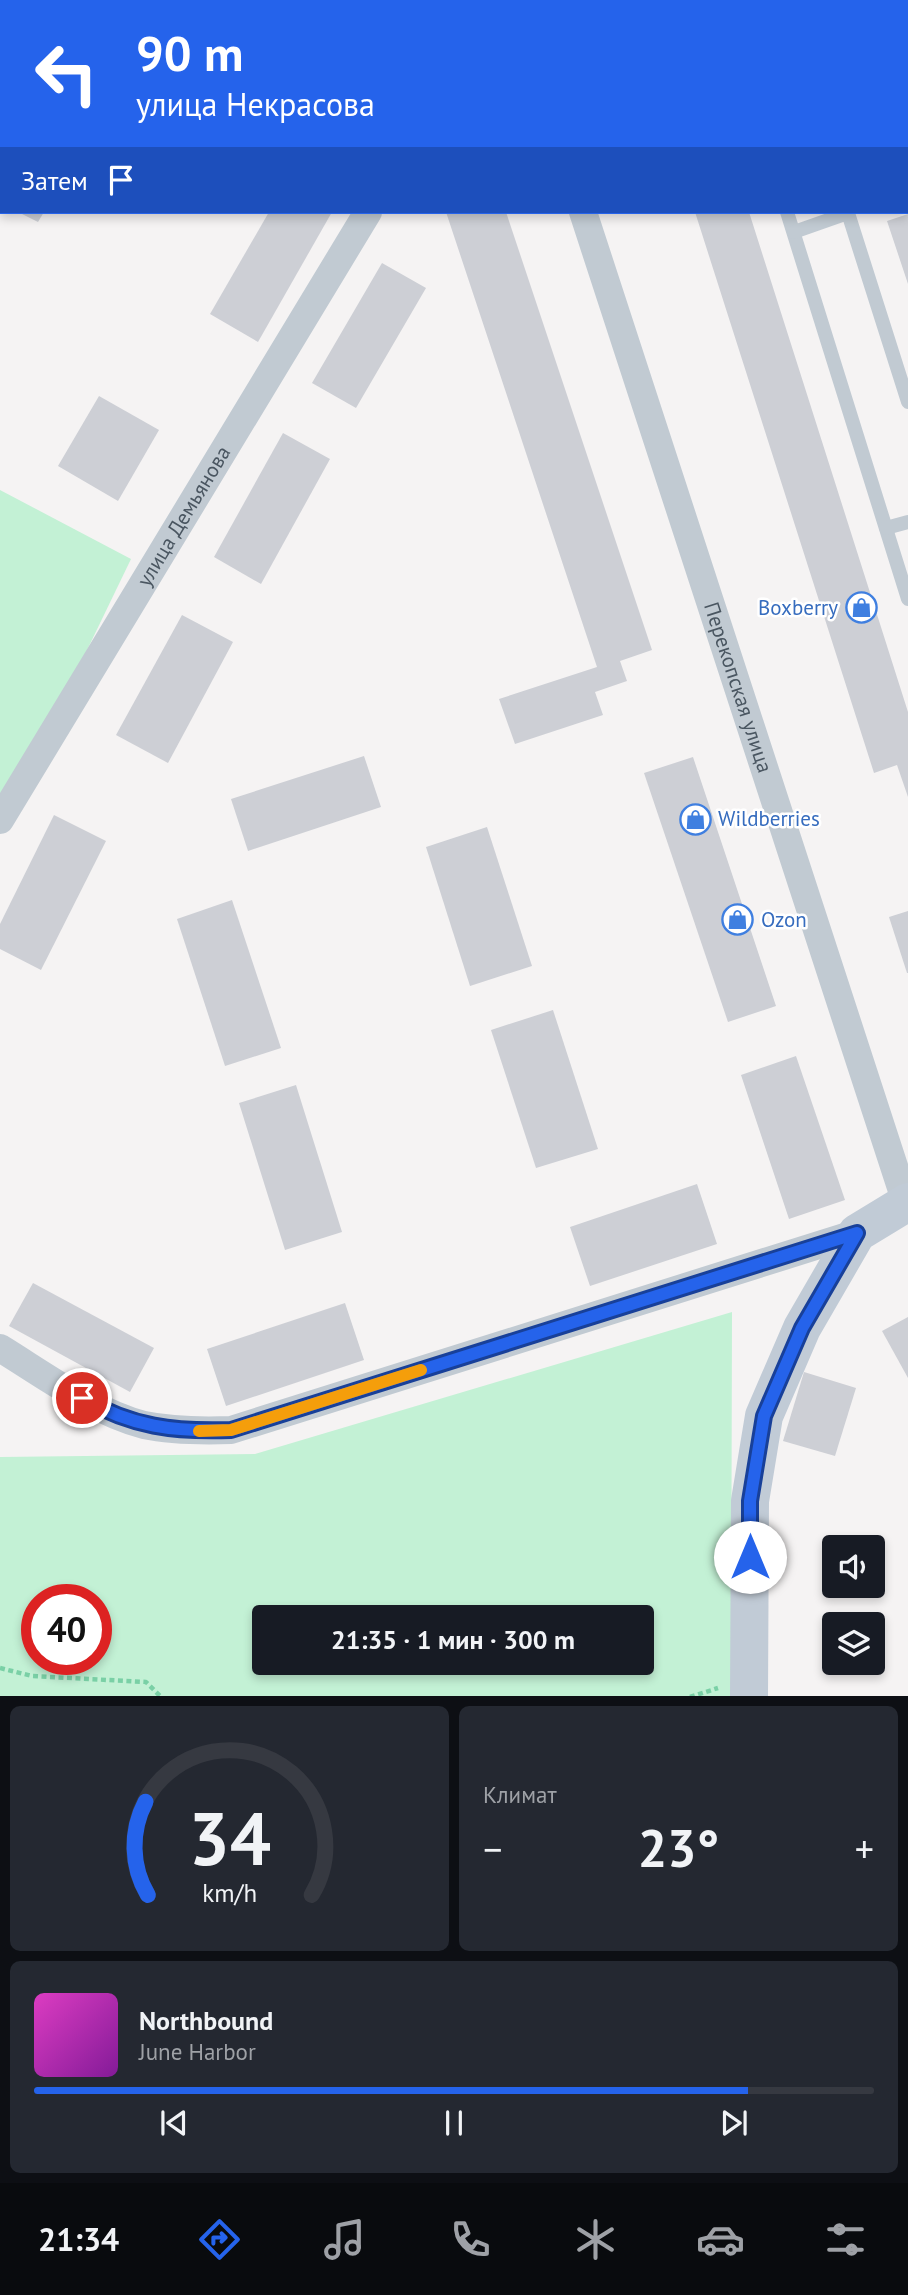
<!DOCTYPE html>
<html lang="ru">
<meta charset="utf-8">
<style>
body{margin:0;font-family:"PT Sans",sans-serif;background:#242831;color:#f1f3f6;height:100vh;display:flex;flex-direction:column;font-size:26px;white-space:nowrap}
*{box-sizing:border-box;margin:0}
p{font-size:23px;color:#9ea1a6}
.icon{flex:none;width:38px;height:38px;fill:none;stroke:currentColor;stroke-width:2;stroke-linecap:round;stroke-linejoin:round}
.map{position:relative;height:1696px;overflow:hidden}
.details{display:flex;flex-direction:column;gap:10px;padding:10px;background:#0d0f14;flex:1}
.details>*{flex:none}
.guide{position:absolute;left:0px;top:0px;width:908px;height:214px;box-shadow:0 4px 10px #0003;background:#2563eb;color:#fff;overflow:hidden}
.tools{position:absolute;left:822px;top:1535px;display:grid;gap:14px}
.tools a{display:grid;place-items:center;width:63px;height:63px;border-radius:7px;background:#171b24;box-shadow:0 4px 10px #0003;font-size:35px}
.speed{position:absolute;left:21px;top:1584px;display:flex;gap:14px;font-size:35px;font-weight:700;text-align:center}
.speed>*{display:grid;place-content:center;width:91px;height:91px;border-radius:50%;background:#171b24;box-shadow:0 4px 10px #0003;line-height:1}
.speed .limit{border:10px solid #d22;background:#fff;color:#111}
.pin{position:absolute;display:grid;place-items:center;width:60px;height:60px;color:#fff;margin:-30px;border:4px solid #fff;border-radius:50%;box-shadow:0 2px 7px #0007}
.me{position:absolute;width:77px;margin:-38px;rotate:0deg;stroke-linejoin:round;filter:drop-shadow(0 0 5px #0008)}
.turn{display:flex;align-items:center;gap:24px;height:147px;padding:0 21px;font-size:32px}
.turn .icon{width:91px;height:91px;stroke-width:2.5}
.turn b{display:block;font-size:49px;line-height:60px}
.then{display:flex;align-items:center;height:66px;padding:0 21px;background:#0003;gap:14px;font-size:26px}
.big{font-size:52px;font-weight:700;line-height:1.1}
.details .tile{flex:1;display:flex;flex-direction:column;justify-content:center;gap:10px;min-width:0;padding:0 24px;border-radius:10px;background:#242831}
.details .dial{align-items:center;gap:0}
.dial svg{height:182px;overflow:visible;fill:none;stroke:#363941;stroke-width:7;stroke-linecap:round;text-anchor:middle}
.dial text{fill:#f1f3f6;stroke:none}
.song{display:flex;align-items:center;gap:21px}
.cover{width:84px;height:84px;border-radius:10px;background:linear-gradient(135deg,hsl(310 70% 55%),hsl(290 70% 35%))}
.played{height:7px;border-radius:4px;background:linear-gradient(90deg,#2563eb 85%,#363941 85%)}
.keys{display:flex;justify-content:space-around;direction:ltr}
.heat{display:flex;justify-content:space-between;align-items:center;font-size:38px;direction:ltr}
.details .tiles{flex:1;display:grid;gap:10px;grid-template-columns:1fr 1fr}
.tile:last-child{grid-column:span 2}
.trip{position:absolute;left:252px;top:1605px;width:402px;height:70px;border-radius:7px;background:#171b24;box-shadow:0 4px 10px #0003;font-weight:700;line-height:70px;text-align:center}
.tabs{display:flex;height:112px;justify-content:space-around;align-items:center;background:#090b0e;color:#9ea1a6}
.tabs .icon{width:49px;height:49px}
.tabs .on{color:#2563eb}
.tabs b{font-size:32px;color:#f1f3f6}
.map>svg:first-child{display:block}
</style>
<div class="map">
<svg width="908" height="1697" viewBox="0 0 908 1697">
<rect width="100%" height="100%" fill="#f5f3f3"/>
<g fill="#c3f1d5" fill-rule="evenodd">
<polygon points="0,490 131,559 18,793 0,817"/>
<path d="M732 1312 731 1696H0V1457L255 1454ZM37 1600H96V1659H37ZM264 1617H642V1662H264Z"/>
</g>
<g fill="#cdcfd5">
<polygon points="18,212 44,212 38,222"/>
<polygon points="269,212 332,212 258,342 210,314"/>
<polygon points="446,212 506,212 652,650 620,661 627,681 595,692 603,715 515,744 499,699 597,667"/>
<polygon points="695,212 749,212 908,712 908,797 897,765 874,773"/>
<polygon points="908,214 908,284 887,221"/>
<polygon points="382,263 426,288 356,408 312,383"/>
<polygon points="99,396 159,430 118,501 58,466"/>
<polygon points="283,433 330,459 261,584 214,557"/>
<polygon points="182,615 233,642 168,763 116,735"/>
<polygon points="364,756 381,807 248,851 231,799"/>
<polygon points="693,757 776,1006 728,1022 644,773"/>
<polygon points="54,815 106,841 41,970 0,949 0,924"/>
<polygon points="487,827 532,966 470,986 426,847"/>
<polygon points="232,900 281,1048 225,1066 177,919"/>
<polygon points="908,911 908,973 907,973 889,917"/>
<polygon points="553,1010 598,1149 536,1168 491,1030"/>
<polygon points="796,1056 845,1200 789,1219 741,1075"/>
<polygon points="296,1085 342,1232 285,1250 239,1103"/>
<polygon points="697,1184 717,1244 590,1286 570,1227"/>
<polygon points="33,1283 154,1348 130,1392 9,1326"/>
<polygon points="345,1303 364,1360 226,1406 207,1349"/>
<polygon points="908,1317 908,1378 882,1331"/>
<polygon points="804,1372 856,1388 835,1456 783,1441"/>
</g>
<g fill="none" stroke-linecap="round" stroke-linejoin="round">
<g stroke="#7ad0a6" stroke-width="4.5" stroke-dasharray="5 3.5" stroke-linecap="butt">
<polyline points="0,1668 32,1676 146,1682 161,1697"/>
<polyline points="690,1697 718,1688"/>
</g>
<g stroke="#c1cad2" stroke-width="14">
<polyline points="787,212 908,599"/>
<polyline points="794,232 848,213 908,402"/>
<polyline points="886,528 908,522"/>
</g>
<g stroke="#c1cad2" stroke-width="28">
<polyline points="494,2 496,0"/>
<path id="s1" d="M583 212 906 1203"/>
<path id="s2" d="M0 820 368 212"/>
<path d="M0 1348C44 1375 94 1412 144 1425 173 1431 202 1431 231 1430L857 1233"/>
</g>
<polyline stroke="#c1cbd6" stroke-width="38" points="749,1697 750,1501 764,1416 802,1328 857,1233 908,1202"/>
</g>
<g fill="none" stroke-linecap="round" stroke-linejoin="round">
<defs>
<path id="route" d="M82 1398C132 1427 174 1432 231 1430L857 1233 802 1328 764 1416 750 1501V1557"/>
</defs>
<use href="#route" stroke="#184099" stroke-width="18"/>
<use href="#route" stroke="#2563eb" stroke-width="12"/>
<polyline stroke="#f59e0b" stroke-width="12" points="199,1431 231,1430 421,1370"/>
</g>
<defs>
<symbol id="shop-ring" viewBox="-11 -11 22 22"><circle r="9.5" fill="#fff" stroke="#3f7fe0" stroke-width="1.5"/><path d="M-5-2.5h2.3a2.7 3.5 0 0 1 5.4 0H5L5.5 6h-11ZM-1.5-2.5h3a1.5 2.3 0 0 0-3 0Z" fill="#3f7fe0"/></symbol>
</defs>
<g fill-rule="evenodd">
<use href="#shop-ring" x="844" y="590" width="35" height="35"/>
<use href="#shop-ring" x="678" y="802" width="35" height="35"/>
<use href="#shop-ring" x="720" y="902" width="35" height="35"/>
</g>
<g text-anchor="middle" stroke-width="5" stroke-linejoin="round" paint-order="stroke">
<g font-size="21" fill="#4a5661" stroke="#fff">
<text dy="7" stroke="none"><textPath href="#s2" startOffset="355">улица Демьянова</textPath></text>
<text dy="7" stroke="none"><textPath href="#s1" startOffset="500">Перекопская улица</textPath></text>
</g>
<g font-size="21" fill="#366cbe" stroke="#fff" text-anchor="start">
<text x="838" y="615" text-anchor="end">Boxberry</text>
<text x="718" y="826">Wildberries</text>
<text x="761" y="927">Ozon</text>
</g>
</g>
</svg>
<div class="tools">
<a><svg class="icon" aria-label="sound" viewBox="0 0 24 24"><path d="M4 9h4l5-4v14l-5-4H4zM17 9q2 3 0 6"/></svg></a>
<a><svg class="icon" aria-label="layers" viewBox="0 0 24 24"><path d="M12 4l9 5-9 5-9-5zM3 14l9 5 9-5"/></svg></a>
</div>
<div class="speed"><div class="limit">40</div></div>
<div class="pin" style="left:82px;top:1398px;background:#d93025"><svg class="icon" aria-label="arrive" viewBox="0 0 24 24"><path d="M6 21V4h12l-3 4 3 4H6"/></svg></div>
<svg class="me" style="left:750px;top:1557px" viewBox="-20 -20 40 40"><circle r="19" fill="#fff"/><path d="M0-13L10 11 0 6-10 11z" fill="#2563eb"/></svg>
<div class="trip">21:35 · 1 мин · 300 m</div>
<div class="guide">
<div class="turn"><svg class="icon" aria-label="left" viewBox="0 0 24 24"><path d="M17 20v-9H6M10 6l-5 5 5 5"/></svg><div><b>90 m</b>улица Некрасова</div></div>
<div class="then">Затем<svg class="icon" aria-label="arrive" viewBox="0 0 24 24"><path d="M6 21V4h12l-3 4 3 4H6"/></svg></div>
</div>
</div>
<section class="details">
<div class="tiles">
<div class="tile dial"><svg viewBox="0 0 100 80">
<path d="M14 69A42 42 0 1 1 86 69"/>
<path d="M14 69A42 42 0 0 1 13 28" stroke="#2563eb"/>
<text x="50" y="56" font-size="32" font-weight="700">34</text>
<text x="50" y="72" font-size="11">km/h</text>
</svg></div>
<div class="tile"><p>Климат</p>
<div class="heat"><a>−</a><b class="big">23°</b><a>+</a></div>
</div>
<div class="tile">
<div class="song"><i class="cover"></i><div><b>Northbound</b><p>June Harbor</p></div></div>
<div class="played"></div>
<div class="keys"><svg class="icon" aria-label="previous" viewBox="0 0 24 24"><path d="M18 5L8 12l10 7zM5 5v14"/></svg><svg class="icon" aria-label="pause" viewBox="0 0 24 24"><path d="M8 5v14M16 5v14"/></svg><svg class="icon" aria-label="next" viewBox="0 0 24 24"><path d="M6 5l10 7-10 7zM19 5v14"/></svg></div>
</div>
</div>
</section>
<nav class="tabs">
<b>21:34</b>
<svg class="icon on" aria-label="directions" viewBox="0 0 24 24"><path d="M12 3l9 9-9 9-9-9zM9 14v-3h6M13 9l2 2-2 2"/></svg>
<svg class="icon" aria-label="music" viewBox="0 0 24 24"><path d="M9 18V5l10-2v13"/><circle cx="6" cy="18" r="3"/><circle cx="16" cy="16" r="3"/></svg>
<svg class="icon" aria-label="phone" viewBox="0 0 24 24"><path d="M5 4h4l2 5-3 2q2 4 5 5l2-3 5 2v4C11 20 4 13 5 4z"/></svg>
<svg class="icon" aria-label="climate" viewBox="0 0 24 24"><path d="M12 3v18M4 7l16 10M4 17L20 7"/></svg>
<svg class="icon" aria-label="car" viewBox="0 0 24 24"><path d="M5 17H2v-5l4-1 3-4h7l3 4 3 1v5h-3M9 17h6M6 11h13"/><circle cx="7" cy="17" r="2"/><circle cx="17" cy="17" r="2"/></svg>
<svg class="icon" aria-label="filters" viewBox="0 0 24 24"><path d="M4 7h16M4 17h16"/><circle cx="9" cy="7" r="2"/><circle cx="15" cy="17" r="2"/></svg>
</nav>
